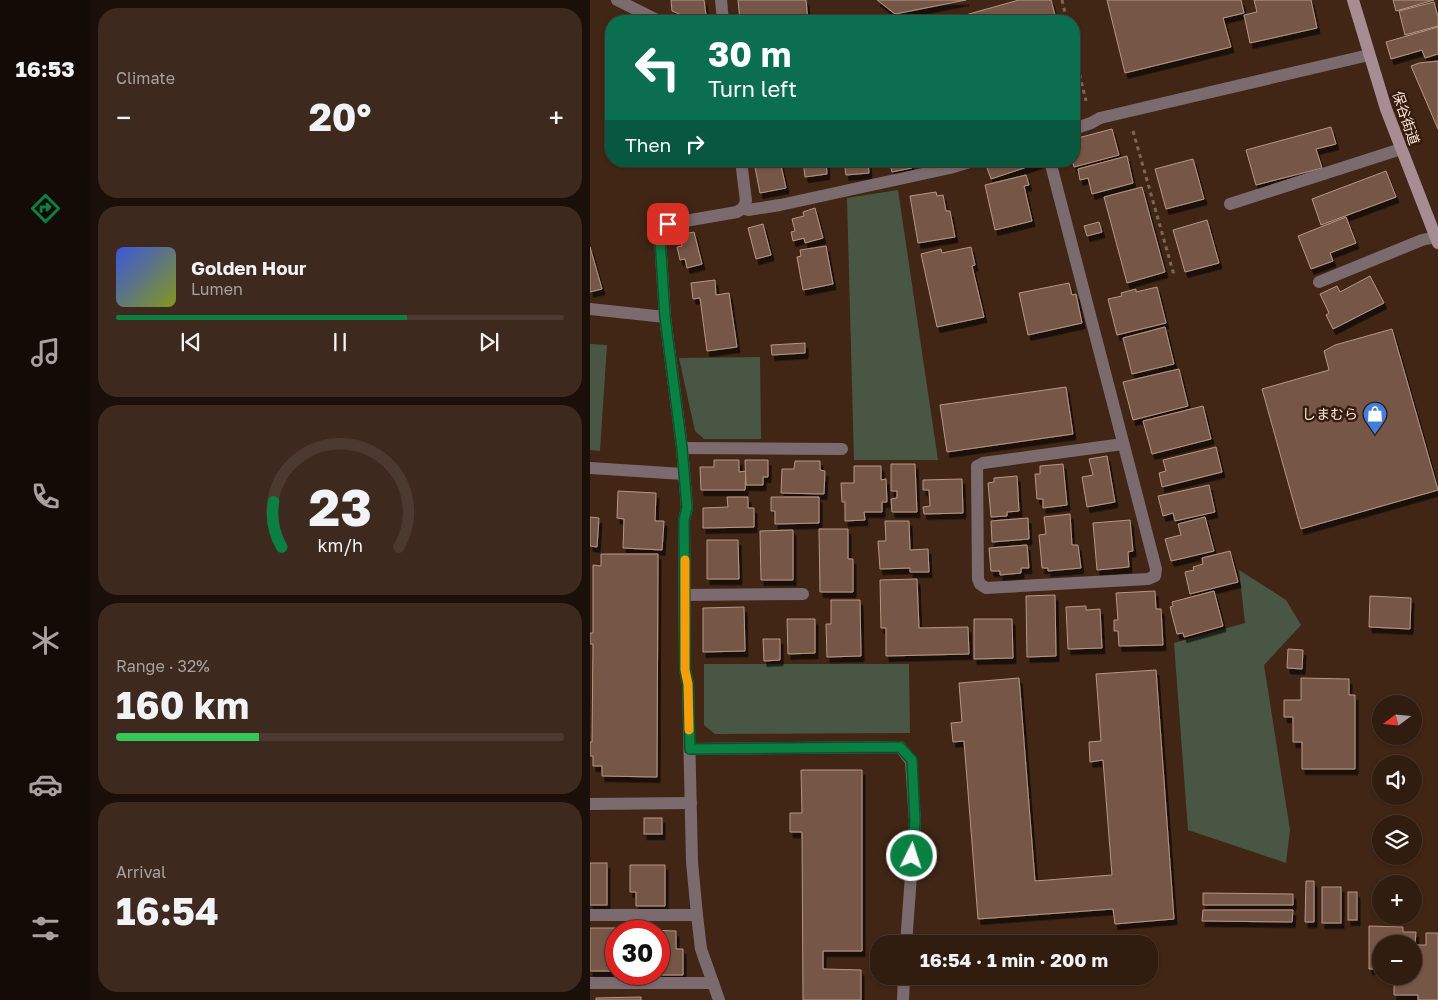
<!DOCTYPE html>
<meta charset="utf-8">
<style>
body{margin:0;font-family:"Golos Text","Noto Sans JP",sans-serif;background:#3d291e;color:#f1f3f6;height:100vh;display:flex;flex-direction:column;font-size:19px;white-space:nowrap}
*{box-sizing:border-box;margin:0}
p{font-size:16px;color:#a8a19f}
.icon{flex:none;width:28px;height:28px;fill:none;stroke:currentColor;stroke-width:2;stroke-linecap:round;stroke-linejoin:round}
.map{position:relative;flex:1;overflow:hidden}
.side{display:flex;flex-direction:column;gap:8px;padding:8px;background:#1b0f09;width:500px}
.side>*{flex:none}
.guide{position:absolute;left:15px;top:15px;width:475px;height:152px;border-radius:20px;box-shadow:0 1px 4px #0004,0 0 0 1px #4c3a30;background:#0b6e4f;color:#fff;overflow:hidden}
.needle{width:32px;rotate:254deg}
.fabs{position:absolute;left:782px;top:695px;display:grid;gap:10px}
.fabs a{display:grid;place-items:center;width:50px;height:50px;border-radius:50%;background:#311c10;box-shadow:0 1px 4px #0004,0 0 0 1px #4c3a30;font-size:25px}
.speed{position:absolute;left:15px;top:920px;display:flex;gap:10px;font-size:25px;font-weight:700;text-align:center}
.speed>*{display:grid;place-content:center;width:65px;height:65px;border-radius:50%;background:#311c10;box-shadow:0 1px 4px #0004,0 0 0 1px #4c3a30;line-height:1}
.speed .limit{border:8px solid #d22;background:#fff;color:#111}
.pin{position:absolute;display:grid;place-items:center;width:42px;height:42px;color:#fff;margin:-21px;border-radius:10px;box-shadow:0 2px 8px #0006}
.me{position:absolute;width:55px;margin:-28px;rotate:4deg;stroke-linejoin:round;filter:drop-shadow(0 0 4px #0008)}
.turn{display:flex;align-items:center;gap:18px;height:105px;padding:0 20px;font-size:22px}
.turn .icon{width:65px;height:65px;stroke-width:2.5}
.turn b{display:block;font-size:35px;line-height:42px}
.then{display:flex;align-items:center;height:48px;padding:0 20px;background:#0003;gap:10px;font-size:19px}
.big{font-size:38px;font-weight:700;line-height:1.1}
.side .card{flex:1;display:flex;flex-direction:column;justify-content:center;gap:8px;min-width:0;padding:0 18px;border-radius:20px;background:#3d291e}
.side .dial{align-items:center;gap:0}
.dial svg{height:130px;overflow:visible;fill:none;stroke:#4c3a30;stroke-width:7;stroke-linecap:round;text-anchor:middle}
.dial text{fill:#f1f3f6;stroke:none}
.song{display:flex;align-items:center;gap:15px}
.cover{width:60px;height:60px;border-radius:8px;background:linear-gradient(135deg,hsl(230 70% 55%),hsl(70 70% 35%))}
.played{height:5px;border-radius:2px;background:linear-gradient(90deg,#0b8043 65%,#4c3a30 65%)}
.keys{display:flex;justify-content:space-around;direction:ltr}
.heat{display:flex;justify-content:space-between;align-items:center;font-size:28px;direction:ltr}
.charge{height:8px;border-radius:4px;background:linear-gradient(90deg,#34c759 32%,#4c3a30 0)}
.trip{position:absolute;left:280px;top:935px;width:288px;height:50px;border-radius:20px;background:#311c10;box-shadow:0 1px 4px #0004,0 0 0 1px #4c3a30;font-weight:700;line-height:50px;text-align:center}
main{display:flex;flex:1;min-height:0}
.tab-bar{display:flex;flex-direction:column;width:90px;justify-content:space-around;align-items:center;background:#140b06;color:#a8a19f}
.tab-bar .icon{width:35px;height:35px}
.tab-bar .active{color:#0b8043}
.tab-bar b{font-size:22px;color:#f1f3f6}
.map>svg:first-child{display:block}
</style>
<main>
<nav class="tab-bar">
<b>16:53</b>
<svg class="icon active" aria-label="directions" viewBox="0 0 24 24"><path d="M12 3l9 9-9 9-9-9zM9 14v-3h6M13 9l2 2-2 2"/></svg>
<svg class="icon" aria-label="music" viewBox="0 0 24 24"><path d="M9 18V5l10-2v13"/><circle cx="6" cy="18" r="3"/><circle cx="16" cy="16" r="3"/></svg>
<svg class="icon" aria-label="phone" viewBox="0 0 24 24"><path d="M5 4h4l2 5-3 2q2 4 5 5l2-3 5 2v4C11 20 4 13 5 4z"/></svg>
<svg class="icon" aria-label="climate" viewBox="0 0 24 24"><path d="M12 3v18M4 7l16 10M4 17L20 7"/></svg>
<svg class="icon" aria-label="car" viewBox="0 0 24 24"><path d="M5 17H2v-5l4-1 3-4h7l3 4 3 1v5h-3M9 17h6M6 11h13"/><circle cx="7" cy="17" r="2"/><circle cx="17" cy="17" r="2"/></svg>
<svg class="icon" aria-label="filters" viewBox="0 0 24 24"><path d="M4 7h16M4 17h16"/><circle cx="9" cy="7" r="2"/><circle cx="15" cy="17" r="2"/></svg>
</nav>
<section class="side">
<div class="card"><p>Climate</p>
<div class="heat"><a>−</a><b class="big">20°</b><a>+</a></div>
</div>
<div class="card">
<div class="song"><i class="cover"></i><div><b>Golden Hour</b><p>Lumen</p></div></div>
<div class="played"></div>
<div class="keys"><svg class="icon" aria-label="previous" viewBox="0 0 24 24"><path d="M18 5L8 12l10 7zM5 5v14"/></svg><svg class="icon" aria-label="pause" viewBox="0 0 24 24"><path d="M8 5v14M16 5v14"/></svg><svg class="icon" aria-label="next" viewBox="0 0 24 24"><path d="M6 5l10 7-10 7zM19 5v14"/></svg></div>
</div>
<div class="card dial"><svg viewBox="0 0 100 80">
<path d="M14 69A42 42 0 1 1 86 69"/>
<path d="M14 69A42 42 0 0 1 9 41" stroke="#0b8043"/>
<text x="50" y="56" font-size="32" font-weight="700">23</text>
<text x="50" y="72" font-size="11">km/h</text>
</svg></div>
<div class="card"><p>Range · 32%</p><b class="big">160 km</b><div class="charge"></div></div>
<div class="card"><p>Arrival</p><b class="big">16:54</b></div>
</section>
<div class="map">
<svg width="848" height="1000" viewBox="0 0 848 1000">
<defs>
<filter id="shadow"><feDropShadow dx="3" dy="5.5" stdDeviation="0" flood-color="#0009"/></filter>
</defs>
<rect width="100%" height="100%" fill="#412616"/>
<g fill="#495644">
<polygon points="308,190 348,460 264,460 257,198"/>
<polygon points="0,344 17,345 10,451 0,450"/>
<polygon points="170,357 171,439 114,439 105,431 89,358"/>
<polygon points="649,570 696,600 711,625 674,665 700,830 696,863 598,830 584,643 655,623"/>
<polygon points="114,664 319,664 320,733 125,734 114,725"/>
</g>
<g fill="#765746" stroke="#b79683" filter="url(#shadow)">
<polygon points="81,0 114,0 116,15 99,18 82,11"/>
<polygon points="148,0 216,0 218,21 150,21"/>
<polygon points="287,0 376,0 305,14"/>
<polygon points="429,0 461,0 465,15 441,21 354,21"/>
<polygon points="517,0 651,0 654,13 633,18 641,47 535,73"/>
<polygon points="664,0 721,0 727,28 660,43 654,15 667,12"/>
<polygon points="803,0 844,0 806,11"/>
<polygon points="844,2 848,17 848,26 815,35 809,11"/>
<polygon points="848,27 848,54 835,58 832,50 801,59 796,42"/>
<polygon points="848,61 848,129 821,66 829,63"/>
<polygon points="741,127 746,144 726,149 732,168 666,185 656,150"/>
<polygon points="522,129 529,155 484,167 482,161 484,161 484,139"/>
<polygon points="537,156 543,183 502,194 498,178 490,180 488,169"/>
<polygon points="603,159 614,199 576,209 565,169"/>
<polygon points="190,161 196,188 170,193 164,162"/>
<polygon points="213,161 236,161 237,174 215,177"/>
<polygon points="254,161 278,161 279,173 256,175"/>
<polygon points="299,161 320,161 322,168 302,172"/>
<polygon points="408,161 448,161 449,163 401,179 396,165"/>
<polygon points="796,171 806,197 731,225 722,199"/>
<polygon points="436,175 439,185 434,186 442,221 405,230 395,185"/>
<polygon points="552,187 575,272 537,283 514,197"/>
<polygon points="346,192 347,196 353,195 356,211 360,211 365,237 328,243 320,196"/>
<polygon points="225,208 233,238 215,243 214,238 203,241 201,232 205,231 202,219 214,216 213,212"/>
<polygon points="756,217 766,243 740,253 743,261 721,269 708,236"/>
<polygon points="617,220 629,263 595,272 583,230"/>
<polygon points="509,222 512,232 497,236 494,226"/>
<polygon points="173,224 181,255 166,259 158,228"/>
<polygon points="104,232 112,264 97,268 95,259 90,260 87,247 92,246 89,235"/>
<polygon points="236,246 243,284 213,290 207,257 211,256 210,250"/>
<polygon points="0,247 12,289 0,292"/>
<polygon points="381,247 385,265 382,266 394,317 347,327 331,254 351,249 352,253"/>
<polygon points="780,276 794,303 743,329 736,315 739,313 730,294 747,286 750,292"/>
<polygon points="125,280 126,295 139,293 147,347 117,351 110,298 103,299 101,283"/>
<polygon points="479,283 482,295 486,294 492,323 438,335 429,293"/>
<polygon points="567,287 576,323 527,335 518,299 532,296 531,293 546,289 546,292"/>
<polygon points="575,327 584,364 542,374 533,338"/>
<polygon points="802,329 848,490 711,529 672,389 739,370 734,351 745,345"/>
<polygon points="215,343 215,353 182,355 181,345"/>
<polygon points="589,369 598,406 543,420 533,382"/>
<polygon points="476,387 483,434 357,452 350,405"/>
<polygon points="613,406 621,439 562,454 553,421"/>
<polygon points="626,447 632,472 572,487 569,473 576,471 573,460"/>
<polygon points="517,456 525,502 497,507 492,477 503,475 499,459"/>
<polygon points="124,460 149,460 149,472 156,471 155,490 111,490 110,467 124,467"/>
<polygon points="155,460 178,460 178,477 173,477 173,485 156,485"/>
<polygon points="205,461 230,461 230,470 235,471 234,494 191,493 192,469 204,469"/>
<polygon points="301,464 325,464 327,512 302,512 301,499 307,498 307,491 301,491"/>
<polygon points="473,464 477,505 453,508 453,499 447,499 445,474 450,474 450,466"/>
<polygon points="264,466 291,466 291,480 296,479 297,502 292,502 292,512 274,512 275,520 255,521 255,502 252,502 251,483 264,483"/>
<polygon points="427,476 429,511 417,512 417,516 401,517 398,483 404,482 404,478"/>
<polygon points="372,479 373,513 334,514 333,507 340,506 339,490 333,490 333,480"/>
<polygon points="619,485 625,512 585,521 583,513 573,516 568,496"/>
<polygon points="28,491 66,493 65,521 74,521 72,550 33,548 34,519 27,518"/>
<polygon points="137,497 158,497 158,508 164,508 164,527 113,528 113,508 138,507"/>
<polygon points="181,497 229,497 229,523 185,524 185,511 181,511"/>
<polygon points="480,514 482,545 488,545 491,568 458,571 458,568 452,568 449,535 456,534 454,517"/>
<polygon points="0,517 9,518 7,547 0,546"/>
<polygon points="615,517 624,551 581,561 575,539 591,535 588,524"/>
<polygon points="438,518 439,539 402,542 401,521"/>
<polygon points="540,520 543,551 538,552 539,567 507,570 503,523"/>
<polygon points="295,521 319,521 320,550 338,549 339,572 320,572 320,568 290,569 288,541 296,541"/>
<polygon points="229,529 258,529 258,559 263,559 263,592 230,592"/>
<polygon points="203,530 203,580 171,580 170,531"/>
<polygon points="117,540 148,540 149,579 117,579"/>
<polygon points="437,545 439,568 431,568 431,573 410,575 410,571 401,571 399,548"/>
<polygon points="640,551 648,582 600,594 595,572 604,570 603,567 613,564 612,558"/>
<polygon points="11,554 68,554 67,777 12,776 12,766 3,766 3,756 0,756 0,742 2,742 3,644 0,644 0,633 3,633 3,565 11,566"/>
<polygon points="327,579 329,628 378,627 379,654 296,656 296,628 291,628 290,580"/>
<polygon points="565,591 566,609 571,609 573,645 529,646 528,631 524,631 524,620 528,620 526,593"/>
<polygon points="624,591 633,626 594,637 593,633 587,634 580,607 583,606 582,602"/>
<polygon points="465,595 466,656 437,657 436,596"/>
<polygon points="780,596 821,598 820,629 779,627"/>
<polygon points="241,600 270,600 271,656 237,657 236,624 241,624"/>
<polygon points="496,606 496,610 510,609 512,648 478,649 476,607"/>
<polygon points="154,607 155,651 113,652 113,608"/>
<polygon points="197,619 225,619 225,653 198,654"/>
<polygon points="384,619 422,619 423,658 384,659"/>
<polygon points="173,639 190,639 190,660 174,661"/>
<polygon points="698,649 713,650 712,669 697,668"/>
<polygon points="566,670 584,919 525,924 523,909 388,919 374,741 363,742 361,723 372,722 369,683 429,678 445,881 522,875 513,760 500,762 499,742 511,741 506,674"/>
<polygon points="711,678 759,679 759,695 765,695 765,769 712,769 712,742 703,742 703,717 694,717 694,700 711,700"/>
<polygon points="211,770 272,770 272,951 233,951 233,969 271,970 271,1000 213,1000 212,832 200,832 200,813 212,813"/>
<rect x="54" y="818" width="18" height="16"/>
<rect x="0" y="863" width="17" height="42"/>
<polygon points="40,865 75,865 75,906 46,906 46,892 40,892"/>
<polygon points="716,881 724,881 724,922 715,922"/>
<rect x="732" y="887" width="19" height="36"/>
<rect x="758" y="892" width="9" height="28"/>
<polygon points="613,893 703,894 703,905 613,905"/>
<polygon points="613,910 703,910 702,922 612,921"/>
<polygon points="779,926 813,927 813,932 826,932 825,945 836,945 836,933 848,933 848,1000 828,1000 828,995 804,995 804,980 811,981 811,976 824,976 824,944 791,944 791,969 779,969"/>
<polygon points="0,928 35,928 35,931 26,931 26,971 0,971"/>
<polygon points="60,930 86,931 86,949 93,949 93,975 60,975 69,974 69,931"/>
<polygon points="51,997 51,1000 6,1000 6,998"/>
</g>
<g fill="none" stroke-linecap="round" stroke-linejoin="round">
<g stroke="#7d6557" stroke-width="3" stroke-dasharray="4 4" stroke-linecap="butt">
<polyline points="472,0 477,21"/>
<polyline points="484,51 496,101"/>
<polyline points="543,131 584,275"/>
</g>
<g stroke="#7b6b6f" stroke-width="12">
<polyline points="484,129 501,123 510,118"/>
<polyline points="460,161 566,569 565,576 558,579 396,588 390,584 388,579 387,466 393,463 533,444"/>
<polyline points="640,204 811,149"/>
<polyline points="153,208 158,210 190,205 360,168 383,161"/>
<polyline points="729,282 832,240 846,237"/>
<polyline points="92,448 252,449"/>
<polyline points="97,508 94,520 95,670 98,684"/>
<polyline points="95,595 213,594"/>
<polyline points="0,804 101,803"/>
</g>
<g stroke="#7b6b6f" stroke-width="12">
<polyline points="27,0 69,21"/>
<polyline points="131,0 133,21"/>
<polyline points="510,118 779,55"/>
<polyline points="0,309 75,317"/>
<polyline points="0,468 93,474"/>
<polyline points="97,508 92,448 75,317 70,239 72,230 78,224 147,212 153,208 156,201 151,161"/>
<polyline points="98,684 102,862 107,915 111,949 129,1000"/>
<polyline points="100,749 310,747 321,761 325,821 316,944"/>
<polyline points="0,915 107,915"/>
<polyline points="0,983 123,983"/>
<polyline points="313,1000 314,976"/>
</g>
<polyline stroke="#a78d93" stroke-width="12" points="763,0 796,109 848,243"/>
</g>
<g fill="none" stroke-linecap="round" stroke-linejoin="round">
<defs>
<polyline id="route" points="78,224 72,230 70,239 75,317 92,448 97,508 94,520 95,670 98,684 100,749 310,747 322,760 325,821 322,856"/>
</defs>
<use href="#route" stroke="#07532c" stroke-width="12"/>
<use href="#route" stroke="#0b8043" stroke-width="9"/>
<polyline stroke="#f59e0b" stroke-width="9" points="95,560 95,670 98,684 99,730"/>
</g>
<defs>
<symbol id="shop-pin" viewBox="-11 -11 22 30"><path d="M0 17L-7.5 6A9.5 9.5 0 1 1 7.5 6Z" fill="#3f7fe0" stroke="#361c0c"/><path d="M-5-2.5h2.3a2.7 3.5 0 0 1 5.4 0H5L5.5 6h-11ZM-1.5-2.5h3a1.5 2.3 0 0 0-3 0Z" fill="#fff"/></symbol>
</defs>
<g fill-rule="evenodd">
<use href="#shop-pin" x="771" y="400" width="28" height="38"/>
</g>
<g text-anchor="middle" stroke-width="5" stroke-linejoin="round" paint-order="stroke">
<g font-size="14" fill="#fae8dd" stroke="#361c0c">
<text transform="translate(816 118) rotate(71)" y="5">保谷街道</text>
</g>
<g font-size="14" fill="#fae8dd" stroke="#361c0c" text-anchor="end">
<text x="768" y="419">しまむら</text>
</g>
</g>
</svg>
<div class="fabs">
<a><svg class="needle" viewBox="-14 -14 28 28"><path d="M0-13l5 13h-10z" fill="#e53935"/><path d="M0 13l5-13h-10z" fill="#a8a19f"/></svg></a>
<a><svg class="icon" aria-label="sound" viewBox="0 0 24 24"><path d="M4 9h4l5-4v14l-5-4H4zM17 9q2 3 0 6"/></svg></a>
<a><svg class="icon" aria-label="layers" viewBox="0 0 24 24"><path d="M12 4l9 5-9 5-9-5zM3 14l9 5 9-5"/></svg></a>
<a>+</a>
<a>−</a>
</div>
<div class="speed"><div class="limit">30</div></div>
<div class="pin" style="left:78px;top:224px;background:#d93025"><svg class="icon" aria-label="arrive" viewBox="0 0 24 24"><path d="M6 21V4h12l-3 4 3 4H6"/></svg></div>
<svg class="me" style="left:322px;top:856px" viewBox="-20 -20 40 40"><circle r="17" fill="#0b8043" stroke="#fff" stroke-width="3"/><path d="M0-11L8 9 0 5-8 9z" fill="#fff"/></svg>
<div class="trip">16:54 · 1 min · 200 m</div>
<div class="guide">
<div class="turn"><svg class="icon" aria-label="left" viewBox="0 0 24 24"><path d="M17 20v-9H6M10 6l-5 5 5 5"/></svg><div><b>30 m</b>Turn left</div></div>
<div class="then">Then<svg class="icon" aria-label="right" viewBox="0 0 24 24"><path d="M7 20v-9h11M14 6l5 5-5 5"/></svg></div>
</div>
</div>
</main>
